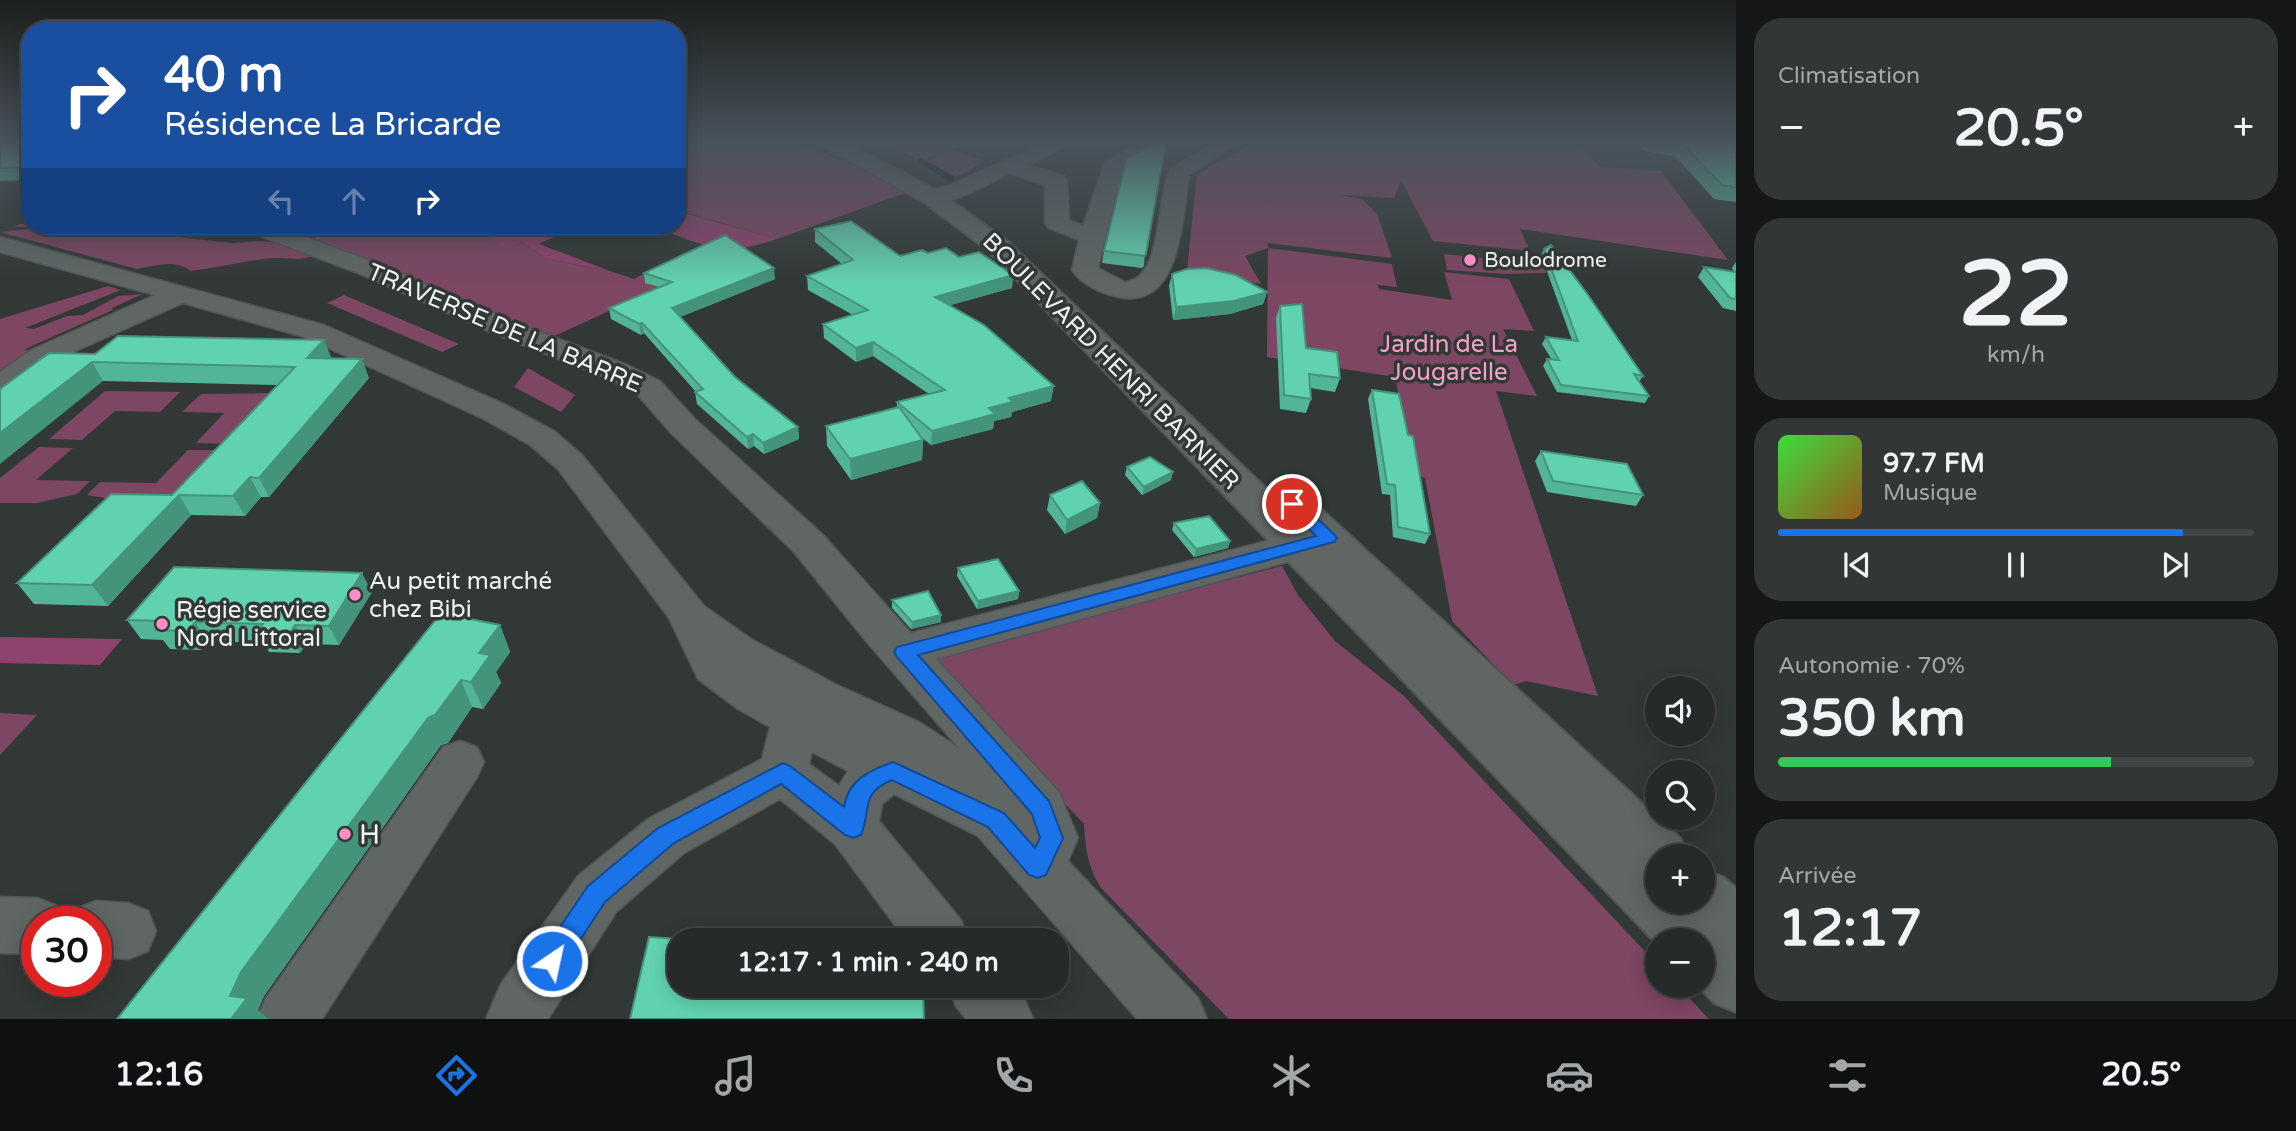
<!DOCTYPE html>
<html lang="fr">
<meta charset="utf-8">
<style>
body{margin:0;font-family:"Varela Round",sans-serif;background:#323634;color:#f1f3f6;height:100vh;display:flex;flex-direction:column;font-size:26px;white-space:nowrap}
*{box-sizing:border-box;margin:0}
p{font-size:23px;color:#a4a7a8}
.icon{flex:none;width:38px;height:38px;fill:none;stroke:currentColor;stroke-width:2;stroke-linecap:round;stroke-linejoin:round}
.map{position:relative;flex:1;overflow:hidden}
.details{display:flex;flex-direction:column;gap:18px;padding:18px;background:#151716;width:560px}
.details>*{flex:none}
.guide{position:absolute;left:21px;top:21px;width:665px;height:214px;border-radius:28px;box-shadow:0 4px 18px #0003,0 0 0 2px #424645;background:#1a4fa0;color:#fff;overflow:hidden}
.buttons{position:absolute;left:1645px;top:676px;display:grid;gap:14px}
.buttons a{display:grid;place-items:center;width:70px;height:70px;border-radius:50%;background:#262a28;box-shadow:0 4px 18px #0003,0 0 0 2px #424645;font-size:35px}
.speed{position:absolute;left:21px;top:906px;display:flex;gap:14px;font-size:35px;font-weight:700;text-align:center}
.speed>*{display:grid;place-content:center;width:91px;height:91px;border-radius:50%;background:#262a28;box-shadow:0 4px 18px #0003,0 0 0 2px #424645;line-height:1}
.speed .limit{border:10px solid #d22;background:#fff;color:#111}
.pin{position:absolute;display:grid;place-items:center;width:60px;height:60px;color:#fff;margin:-30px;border:4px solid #fff;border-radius:50%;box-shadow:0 2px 7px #0007}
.me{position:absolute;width:77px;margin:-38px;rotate:34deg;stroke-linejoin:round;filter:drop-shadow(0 0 5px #0008)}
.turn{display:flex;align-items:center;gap:24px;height:147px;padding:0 28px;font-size:32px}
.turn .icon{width:91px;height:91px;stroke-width:2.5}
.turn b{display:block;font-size:49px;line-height:60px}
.lanes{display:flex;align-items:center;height:66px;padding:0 28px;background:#0003;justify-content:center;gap:35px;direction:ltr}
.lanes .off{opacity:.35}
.big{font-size:52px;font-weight:700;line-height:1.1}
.details .widget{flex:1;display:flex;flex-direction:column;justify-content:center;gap:10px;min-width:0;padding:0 24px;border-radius:28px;background:#323634}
.details .dial{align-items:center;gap:0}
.dial b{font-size:91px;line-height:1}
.song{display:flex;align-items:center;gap:21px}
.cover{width:84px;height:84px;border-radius:10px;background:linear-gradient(135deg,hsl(120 70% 55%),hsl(30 70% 35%))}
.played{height:7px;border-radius:4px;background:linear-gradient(90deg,#1a73e8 85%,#424645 85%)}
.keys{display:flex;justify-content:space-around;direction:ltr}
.heat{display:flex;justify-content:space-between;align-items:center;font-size:38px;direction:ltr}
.charge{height:10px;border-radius:5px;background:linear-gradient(90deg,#34c759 70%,#424645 0)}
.trip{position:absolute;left:667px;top:928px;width:402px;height:70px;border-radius:28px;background:#262a28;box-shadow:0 4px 18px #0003,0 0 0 2px #424645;font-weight:700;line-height:70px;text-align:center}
.dock{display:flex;height:112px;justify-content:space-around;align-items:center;background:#0f1110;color:#a4a7a8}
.dock .icon{width:49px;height:49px}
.dock .on{color:#1a73e8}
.dock b{font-size:32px;color:#f1f3f6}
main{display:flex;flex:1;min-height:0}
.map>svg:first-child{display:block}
</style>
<main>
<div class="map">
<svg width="1736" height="1019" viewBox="0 0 1736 1019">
<rect width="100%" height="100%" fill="#323835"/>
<polygon fill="#35423d" points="1576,142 1691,142 1694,171 1644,172 1600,168"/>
<g fill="#7d4663">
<polygon points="677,142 793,142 856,166 905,193 777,239 677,210"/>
<polygon points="880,142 966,142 968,143 951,150 986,161 956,177 926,161 950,150 922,161"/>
<polygon points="1255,142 1576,142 1600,167 1661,171 1728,260 1520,229 1530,251 1433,241 1401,180 1394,198 1340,195 1362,199 1377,214 1392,258 1267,243 1269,248 1392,264 1397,287 1378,285 1379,289 1452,300 1444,272 1509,279 1534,331 1503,329 1537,396 1496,391 1598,696 1526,681 1513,685 1452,621 1425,478 1414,475 1395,377 1267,357 1268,248 1245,256 1261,284 1187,270 1197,174"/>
<path d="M21 224 53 226 46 228 99 229 233 243 261 241 287 244 313 256C297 262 281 256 264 259 239 262 215 268 191 271 175 259 156 265 137 269L0 232 38 228 12 226Z"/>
<path d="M326 226H515L488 237 521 242 547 259 610 271 634 279C657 266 677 257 703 268L548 339 317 243 315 238 295 235Z"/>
<polygon points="1444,254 1544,265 1546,273 1506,274 1447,270"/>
<polygon points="108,286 121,290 25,328 34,329 67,316 83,315 118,296 143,294 112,308 113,310 25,349 34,353 4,370 0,370 0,319"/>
<polygon points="344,295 459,344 442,352 327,303"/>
<polygon points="528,368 575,395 561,412 514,387"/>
<polygon points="105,391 180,392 160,412 115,411 82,440 49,439"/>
<polygon points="281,393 233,444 196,443 224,413 182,412 201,394"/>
<polygon points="39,447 73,448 36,480 90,481 77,494 37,503 0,503 0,478"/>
<path d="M188 450H227L185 494C169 494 155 499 139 500 121 501 105 498 87 495L100 482 156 483Z"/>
<path d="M1282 566 1298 595 1335 641 1404 696 1657 964V985H1677L1709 1019H1229L1101 888C1088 868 1085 848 1084 824L934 665 942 655Z"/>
<polygon points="0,713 37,715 0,755"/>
</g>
<g fill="#8f426c">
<path d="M677 210 688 214 777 239C725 256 716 250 667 232L677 227Z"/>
<polygon points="515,226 557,226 568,230 539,244 610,271 547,259 521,242 506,249 488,237"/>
<polygon points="0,637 122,639 100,665 0,663"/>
</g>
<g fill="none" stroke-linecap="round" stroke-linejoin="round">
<polyline stroke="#002219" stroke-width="6" points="921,161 951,178"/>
<defs>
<g id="minor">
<path d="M1046 142H1071L1068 146 1028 165 1064 176 1067 181 1069 220 1083 226 1105 162 1139 142H1162L1122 169 1098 268 1125 282C1165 279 1154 194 1172 168L1216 142H1239L1189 175C1182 216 1182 311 1118 297 1101 293 1082 285 1072 270L1079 240 1049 228 1045 223V185L1010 173C985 185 951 208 922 201L919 196 922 191 948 186Z"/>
<path d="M243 226H276L376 263 512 321 627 365 660 381 695 419 822 534 911 633 1325 526 1338 530 1344 539 1338 548 936 659 1059 792 1078 838 1068 861 1198 998 1207 1019H1137L978 836 894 794 882 804 879 821 961 920 969 940H906L835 844 780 799 684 853 616 912 548 1019H486L501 984 578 876 648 819 762 759 770 727 738 709 698 679 669 618 558 469 530 445 482 418 304 337 183 303 51 362 11 393 0 395V372L31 350 155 295 0 252V237L324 325 504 404 554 431 582 455 704 606 751 639 837 685 919 722 959 748 866 641 794 552 671 433 638 395 605 377 492 333 358 273 247 231ZM812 752 848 771 839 786 809 764Z"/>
<polygon points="460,741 477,747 484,762 477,777 322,1019 257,1019 266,998 443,747"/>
<polygon points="0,897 37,898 57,906 64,922 37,922 37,954 0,953"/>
<polygon points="96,901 128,903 148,911 156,931 148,951 128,959 96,957 96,922 71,922 76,909"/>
<polygon points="948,985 1015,985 1024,998 1033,1019 966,1019 956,1006"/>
</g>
<polygon id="secondary" points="819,142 844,142 938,191 1007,241 1292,513 1294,510 1308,506 1322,510 1680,838 1688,856 1657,856 1657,901 1703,901 1703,869 1723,877 1736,888 1736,1012 1714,1003 1697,985 1703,985 1703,940 1657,940 1657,944 989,251 922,201 822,146"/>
</defs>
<use href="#minor" stroke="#515654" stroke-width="3"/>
<use href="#secondary" stroke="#515654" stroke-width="4"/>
<use href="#minor" fill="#606664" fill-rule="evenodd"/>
<use href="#secondary" fill="#606664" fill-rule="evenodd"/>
</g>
<g fill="#53b597">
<polygon points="0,142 30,142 30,180 0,181"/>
<polygon points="1152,142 1144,266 1142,268 1102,263 1104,251"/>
<polygon points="1641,142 1736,142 1736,202 1714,199 1675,156 1643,151"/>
<polygon points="815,229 900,256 928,253 959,257 1013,275 1012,288 950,305 1051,401 1012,412 1011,417 994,421 993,429 931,445 920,436 923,440 922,460 851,480 827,446 826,426 897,407 897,402 929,394 873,356 856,362 824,338 823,324 853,315 808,290 807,276 842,264 815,242"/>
<polygon points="1544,249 1643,376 1639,382 1649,396 1645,403 1557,392 1543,366 1547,359 1552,360 1542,344 1546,337 1572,340 1541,255"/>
<polygon points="1736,262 1736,311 1723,308 1698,277 1704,267 1734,272 1732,268"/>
<polygon points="644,273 775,279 680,317 735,377 798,427 799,439 764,454 754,446 748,449 697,404 695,392 696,392 644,333 641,335 611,319 609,308 659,287 645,283"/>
<polygon points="1172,274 1267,292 1263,304 1230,314 1173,320 1169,286"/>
<polygon points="1280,306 1306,348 1340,378 1335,392 1310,388 1311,399 1306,413 1280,409 1276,318"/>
<polygon points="49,353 332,359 369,378 269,497 261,497 245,516 191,515 108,606 34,604 17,583 172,495 277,385 103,381"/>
<polygon points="1372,390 1430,534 1425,544 1393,537 1390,495 1382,494 1368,399"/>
<polygon points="1541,451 1643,495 1636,506 1547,492 1535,461"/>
<polygon points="1127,467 1171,480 1142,495 1125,475"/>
<polygon points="1050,495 1100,503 1097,518 1065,534 1047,510"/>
<polygon points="1174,523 1230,541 1228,548 1194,557 1172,530"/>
<polygon points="958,568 1019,591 1018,599 977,609 957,576"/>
<polygon points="372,592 339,645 306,644 300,653 269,652 264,643 207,641 201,650 170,649 163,640 141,639 127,620"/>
<polygon points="892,600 941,615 941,622 911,629 892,608"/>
<polygon points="500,625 510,652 496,672 501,683 483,709 472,707 448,743 441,745 264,996 258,1010 117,1019"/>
</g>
<g fill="#44937b">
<polygon points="774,268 775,279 674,319 672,308"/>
<polygon points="1013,275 1012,288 934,310 935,297"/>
<polygon points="1267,292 1263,304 1230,314 1173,320 1176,307"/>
<polygon points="642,323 644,333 641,335 639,324"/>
<polygon points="324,340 332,359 307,358"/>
<polygon points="873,342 873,356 856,362 856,348"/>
<polygon points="362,359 369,378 269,497 259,478"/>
<polygon points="92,362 103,381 0,464 0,433"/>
<polygon points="1054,386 1051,401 1012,412 1011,417 994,421 993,429 931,445 932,431 989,408 1009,398"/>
<polygon points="798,427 799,439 764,454 763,443"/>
<polygon points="753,434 754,446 748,449 747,437"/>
<polygon points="923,440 922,460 851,480 850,459"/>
<polygon points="1173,472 1171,480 1142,495 1144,487"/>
<polygon points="250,477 261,497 245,516 233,496"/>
<polygon points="179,495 191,515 108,606 92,585"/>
<polygon points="1100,503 1097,518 1065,534 1067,520"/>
<polygon points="1230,541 1228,548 1194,557 1196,549"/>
<polygon points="362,573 372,592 339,645 329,626"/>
<polygon points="1019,591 1018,599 977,609 978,601"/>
<polygon points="941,615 941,622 911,629 912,622"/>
<polygon points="195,622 207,641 201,650 188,631"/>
<polygon points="295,625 306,644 300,653 289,634"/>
<polygon points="500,625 510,652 496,672 501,683 483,709 471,682 479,653"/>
<polygon points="461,680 472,707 448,743 441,745 264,996 258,1010 268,1019 231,1019 230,996 241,972 428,718"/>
</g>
<g fill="#61d2b0" stroke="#44937b" stroke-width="2">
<polygon points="0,142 30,142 30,167 0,168"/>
<polygon points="1152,142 1166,142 1146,254 1145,256 1104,251 1126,160"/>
<polygon points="1675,142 1736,142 1736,187 1722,185 1682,143"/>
<polygon points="851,221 900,256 922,250 928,253 946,248 959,257 979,252 1013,275 935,297 984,325 1054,386 1009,398 1013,402 989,408 995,414 932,431 897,402 945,390 873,342 856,348 823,324 868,310 807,276 853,260 815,229"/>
<polygon points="725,235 774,268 672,308 735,377 798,427 763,443 753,434 747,437 695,392 703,389 642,323 639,324 609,308 672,282 644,273"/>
<polygon points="1551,245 1588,295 1643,376 1634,374 1649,396 1561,385 1547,359 1559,360 1546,337 1578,341 1544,249"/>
<polygon points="1704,267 1736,272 1736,299 1730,298"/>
<polygon points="1206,268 1236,275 1267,292 1234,301 1176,307 1172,274 1187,269"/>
<polygon points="1302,304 1306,348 1337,352 1340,378 1309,374 1311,399 1284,395 1280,306"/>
<polygon points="118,336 324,340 307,358 362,359 259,478 250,477 233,496 179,495 92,585 17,583 111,494 172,495 295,367 92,362 0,433 0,389 49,353 95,354"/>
<polygon points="1372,390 1399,394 1408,435 1413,436 1430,534 1398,527 1395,485 1387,484"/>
<polygon points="899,407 923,440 850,459 826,426"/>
<polygon points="1541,451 1627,464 1643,495 1553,481"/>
<polygon points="1150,457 1173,472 1144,487 1127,467"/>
<polygon points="1082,481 1100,503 1067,520 1050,495"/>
<polygon points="1209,516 1230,541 1196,549 1174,523"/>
<polygon points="998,559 1019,591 978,601 958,568"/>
<polygon points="174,567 362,573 329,626 295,625 289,634 257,633 263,624 195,622 188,631 156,630 163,621 127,620"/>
<polygon points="928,591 941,615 912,622 892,600"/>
<polygon points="441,613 500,625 479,653 490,655 471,682 461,680 435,715 428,718 241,972 230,996 247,998 231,1019 117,1019"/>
<polygon points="649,937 694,940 679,940 679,985 923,985 924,1019 630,1019"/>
</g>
<linearGradient id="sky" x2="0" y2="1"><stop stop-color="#1c1f1d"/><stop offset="0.5" stop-color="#49535c"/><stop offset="1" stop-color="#49535c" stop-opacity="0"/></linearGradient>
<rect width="1736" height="284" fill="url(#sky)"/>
<path fill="#1a73e8" stroke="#114b97" stroke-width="2" d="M1292 499 1297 500 1334 534 1337 538 1334 542 918 655 1049 801 1063 838 1046 875 1038 878 1029 875 988 827 892 780C859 794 872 809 861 835L853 838 845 835 781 784 674 843 605 902 561 969 552 973 543 969 539 961 543 952 588 886 658 828 783 763 790 766 844 807C848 780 870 770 893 762L1004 813 1035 848 1040 838 1032 814 897 657 894 652 897 647 1316 536 1286 507 1284 504 1286 500Z"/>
<g fill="#fa8fc7" stroke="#323835" stroke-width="2.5">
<circle cx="1470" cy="260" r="7"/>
<circle cx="355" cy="595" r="7"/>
<circle cx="162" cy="624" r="7"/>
<circle cx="345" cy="834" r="7"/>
</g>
<g text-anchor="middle" stroke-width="7" stroke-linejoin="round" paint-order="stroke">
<g font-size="21" fill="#eff3f1" stroke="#323835" text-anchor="start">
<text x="1484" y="267">Boulodrome</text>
</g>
<g font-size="24" fill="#eff3f1" stroke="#323835">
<text transform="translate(505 328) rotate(23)" y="8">TRAVERSE DE LA BARRE</text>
<text transform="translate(1111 361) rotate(45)" y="8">BOULEVARD HENRI BARNIER</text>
</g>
<g font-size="24" fill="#f7a0cc" stroke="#323835">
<text x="1449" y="352">Jardin de La<tspan x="1449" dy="28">Jougarelle</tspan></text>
</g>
<g font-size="24" fill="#eff3f1" stroke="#323835" text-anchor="start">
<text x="369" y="589">Au petit marché<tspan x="369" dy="28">chez Bibi</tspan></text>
<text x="176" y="618">Régie service<tspan x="176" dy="28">Nord Littoral</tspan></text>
</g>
<g font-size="28" fill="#eff3f1" stroke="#323835" text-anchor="start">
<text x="359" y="844">H</text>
</g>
</g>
</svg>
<div class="buttons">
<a><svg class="icon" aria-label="sound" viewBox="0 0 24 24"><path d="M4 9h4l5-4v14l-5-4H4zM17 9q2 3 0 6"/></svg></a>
<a><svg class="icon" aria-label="search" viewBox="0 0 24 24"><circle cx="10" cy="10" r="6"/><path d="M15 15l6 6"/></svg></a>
<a>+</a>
<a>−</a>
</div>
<div class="speed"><div class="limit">30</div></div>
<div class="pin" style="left:1292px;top:504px;background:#d93025"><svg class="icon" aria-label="arrive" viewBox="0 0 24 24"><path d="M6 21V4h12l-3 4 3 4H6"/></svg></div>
<svg class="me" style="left:552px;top:961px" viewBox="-20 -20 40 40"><circle r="17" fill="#1a73e8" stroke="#fff" stroke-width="3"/><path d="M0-11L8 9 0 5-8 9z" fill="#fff"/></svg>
<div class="trip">12:17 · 1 min · 240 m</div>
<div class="guide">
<div class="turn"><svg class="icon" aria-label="right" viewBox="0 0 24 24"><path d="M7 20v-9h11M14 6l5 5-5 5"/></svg><div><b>40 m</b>Résidence La Bricarde</div></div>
<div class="lanes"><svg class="icon off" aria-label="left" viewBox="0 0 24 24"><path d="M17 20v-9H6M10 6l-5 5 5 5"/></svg><svg class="icon off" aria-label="ahead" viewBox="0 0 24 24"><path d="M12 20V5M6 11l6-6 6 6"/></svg><svg class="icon" aria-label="right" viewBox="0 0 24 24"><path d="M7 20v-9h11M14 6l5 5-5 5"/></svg></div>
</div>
</div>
<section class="details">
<div class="widget"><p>Climatisation</p>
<div class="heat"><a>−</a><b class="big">20.5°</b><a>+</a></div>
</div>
<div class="widget dial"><b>22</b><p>km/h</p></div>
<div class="widget">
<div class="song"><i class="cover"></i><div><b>97.7 FM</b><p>Musique</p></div></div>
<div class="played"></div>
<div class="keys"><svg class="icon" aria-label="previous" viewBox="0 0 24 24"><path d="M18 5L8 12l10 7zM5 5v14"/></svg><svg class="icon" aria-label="pause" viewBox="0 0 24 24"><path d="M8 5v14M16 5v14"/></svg><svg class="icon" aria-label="next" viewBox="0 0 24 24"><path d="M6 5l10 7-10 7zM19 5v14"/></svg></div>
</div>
<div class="widget"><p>Autonomie · 70%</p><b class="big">350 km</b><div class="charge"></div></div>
<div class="widget"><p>Arrivée</p><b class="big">12:17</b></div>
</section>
</main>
<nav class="dock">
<b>12:16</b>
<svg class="icon on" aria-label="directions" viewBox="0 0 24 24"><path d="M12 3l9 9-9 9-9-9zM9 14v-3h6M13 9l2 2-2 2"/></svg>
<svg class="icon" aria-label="music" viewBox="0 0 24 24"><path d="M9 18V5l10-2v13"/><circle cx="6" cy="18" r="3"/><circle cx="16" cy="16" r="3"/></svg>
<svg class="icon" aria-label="phone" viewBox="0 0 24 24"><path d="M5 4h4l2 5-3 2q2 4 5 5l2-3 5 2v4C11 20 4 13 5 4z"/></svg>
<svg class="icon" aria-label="climate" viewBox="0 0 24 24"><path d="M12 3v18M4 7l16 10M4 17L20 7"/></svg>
<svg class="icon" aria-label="car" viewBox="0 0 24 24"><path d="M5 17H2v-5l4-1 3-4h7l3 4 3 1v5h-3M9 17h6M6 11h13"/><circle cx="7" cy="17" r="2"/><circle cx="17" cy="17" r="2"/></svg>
<svg class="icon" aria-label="filters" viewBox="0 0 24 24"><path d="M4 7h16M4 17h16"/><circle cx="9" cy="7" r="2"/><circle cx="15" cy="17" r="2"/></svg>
<b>20.5°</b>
</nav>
